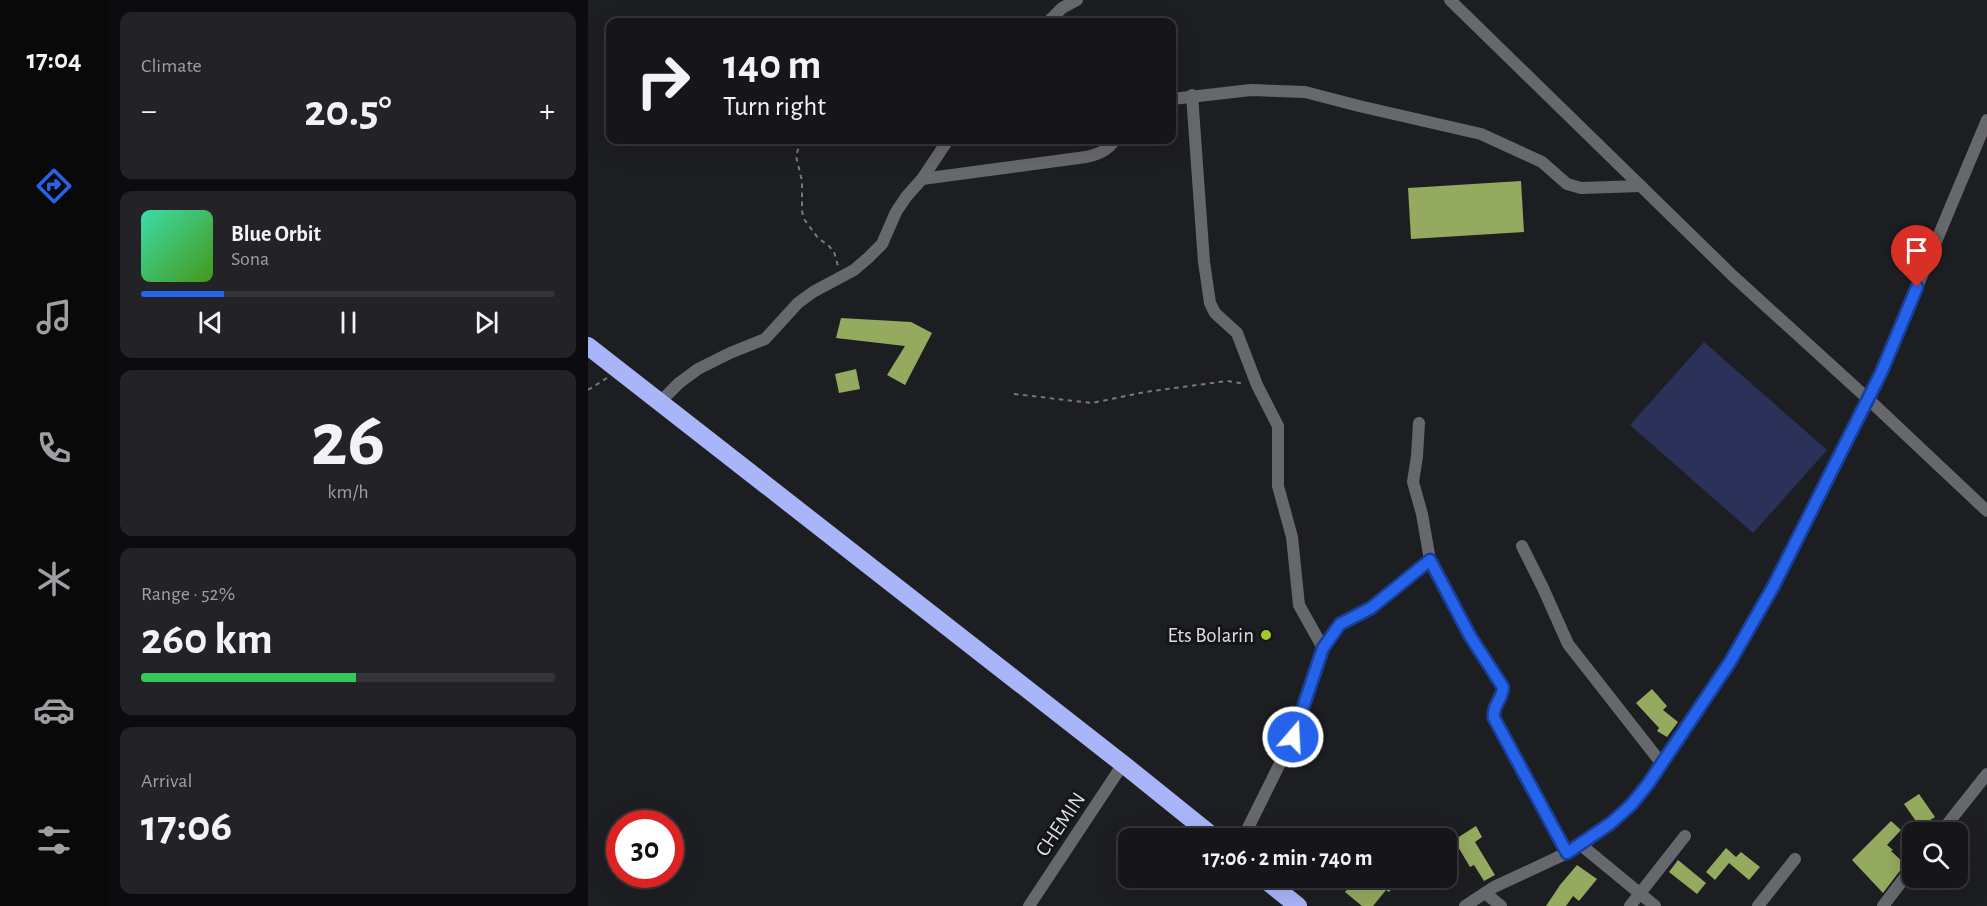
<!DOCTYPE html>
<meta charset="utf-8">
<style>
body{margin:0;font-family:"Alegreya Sans",sans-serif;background:#232327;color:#f1f3f6;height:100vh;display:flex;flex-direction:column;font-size:22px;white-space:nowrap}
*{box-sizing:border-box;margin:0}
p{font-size:20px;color:#9e9fa2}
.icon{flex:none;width:33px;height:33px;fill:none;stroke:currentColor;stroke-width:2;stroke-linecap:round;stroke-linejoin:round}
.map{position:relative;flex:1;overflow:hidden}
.panel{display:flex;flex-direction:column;gap:12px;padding:12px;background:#0c0c0e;width:480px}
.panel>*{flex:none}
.top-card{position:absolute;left:18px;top:18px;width:570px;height:126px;border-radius:12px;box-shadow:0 6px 24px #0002,0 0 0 2px #353539;background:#16161a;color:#f1f3f6;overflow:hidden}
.tools{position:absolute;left:1314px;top:822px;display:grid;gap:12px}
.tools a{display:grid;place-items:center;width:66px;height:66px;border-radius:12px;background:#16161a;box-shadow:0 6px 24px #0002,0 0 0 2px #353539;font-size:30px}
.speed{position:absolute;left:18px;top:810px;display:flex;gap:12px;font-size:30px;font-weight:700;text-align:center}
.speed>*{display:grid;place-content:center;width:78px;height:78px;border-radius:50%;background:#16161a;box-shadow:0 6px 24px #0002,0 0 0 2px #353539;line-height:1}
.speed .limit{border:9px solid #d22;background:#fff;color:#111}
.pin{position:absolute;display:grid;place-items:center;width:51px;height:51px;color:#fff;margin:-62px -26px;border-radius:50% 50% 50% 0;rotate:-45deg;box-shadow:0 0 6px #0007}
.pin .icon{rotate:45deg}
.me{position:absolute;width:66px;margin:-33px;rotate:19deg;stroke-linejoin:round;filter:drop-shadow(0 0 4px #0008)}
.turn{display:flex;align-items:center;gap:21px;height:126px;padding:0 18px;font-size:27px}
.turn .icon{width:78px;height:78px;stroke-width:2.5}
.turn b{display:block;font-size:42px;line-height:51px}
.big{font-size:45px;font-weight:600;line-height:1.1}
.panel .tile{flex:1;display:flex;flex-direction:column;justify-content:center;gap:9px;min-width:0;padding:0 21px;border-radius:12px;background:#232327}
.panel .dial{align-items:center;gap:0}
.dial b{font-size:78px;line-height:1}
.song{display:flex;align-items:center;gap:18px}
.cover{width:72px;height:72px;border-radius:9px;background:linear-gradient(135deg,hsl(160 70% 55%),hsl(100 70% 35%))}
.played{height:6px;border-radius:3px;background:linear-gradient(90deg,#2563eb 20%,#353539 20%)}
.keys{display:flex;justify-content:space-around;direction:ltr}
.heat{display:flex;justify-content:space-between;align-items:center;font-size:33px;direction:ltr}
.charge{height:9px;border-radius:4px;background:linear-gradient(90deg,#34c759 52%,#353539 0)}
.trip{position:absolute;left:530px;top:828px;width:339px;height:60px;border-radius:12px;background:#16161a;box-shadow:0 6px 24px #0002,0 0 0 2px #353539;font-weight:600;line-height:60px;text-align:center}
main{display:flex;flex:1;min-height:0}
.menu{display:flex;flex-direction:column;width:108px;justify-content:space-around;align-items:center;background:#09090a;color:#9e9fa2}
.menu .icon{width:42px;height:42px}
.menu .active{color:#2563eb}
.menu b{font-size:27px;color:#f1f3f6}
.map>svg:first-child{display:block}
</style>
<main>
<nav class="menu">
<b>17:04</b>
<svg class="icon active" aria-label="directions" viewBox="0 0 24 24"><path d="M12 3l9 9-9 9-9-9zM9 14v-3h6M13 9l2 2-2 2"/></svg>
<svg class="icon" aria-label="music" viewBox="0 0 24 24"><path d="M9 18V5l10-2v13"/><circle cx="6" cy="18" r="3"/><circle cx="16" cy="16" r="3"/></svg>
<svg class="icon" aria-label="phone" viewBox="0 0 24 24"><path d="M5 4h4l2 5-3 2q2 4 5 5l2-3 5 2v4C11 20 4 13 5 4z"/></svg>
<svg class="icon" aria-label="climate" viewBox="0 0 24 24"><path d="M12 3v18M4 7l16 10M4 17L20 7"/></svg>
<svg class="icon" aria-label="car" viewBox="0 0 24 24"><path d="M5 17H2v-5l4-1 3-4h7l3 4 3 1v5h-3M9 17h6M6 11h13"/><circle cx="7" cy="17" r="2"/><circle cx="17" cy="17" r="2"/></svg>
<svg class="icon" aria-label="filters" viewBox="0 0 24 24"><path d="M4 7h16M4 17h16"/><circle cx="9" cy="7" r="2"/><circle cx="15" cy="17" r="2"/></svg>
</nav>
<section class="panel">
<div class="tile"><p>Climate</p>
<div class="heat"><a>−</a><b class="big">20.5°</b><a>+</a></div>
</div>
<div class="tile">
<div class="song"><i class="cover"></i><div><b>Blue Orbit</b><p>Sona</p></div></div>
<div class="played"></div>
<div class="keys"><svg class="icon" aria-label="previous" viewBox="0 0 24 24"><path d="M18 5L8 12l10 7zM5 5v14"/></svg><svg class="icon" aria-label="pause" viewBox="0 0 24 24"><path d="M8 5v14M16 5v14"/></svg><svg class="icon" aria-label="next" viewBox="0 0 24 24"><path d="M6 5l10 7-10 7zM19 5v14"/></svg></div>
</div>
<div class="tile dial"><b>26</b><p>km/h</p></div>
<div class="tile"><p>Range · 52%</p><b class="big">260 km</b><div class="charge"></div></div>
<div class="tile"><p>Arrival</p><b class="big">17:06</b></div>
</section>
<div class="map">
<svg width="1399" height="906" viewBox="0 0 1399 906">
<rect width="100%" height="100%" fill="#1d1e22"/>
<polygon fill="#2b3158" points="1116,342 1239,450 1165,533 1042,425"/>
<g fill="#93aa5f">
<polygon points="933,181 936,232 823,239 820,188"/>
<polygon points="253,318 323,322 344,333 317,385 299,375 317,346 248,338"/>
<polygon points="268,369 272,389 251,393 247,374"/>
<polygon points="1064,689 1079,706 1075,710 1090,722 1079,737 1069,731 1071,728 1048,703"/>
<polygon points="1331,794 1347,817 1332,827 1316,804"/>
<polygon points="1303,821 1313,830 1299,845 1305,850 1303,851 1317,864 1295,893 1264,860"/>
<polygon points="888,826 894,837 887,842 907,875 896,881 886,865 882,867 866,840"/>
<polygon points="1138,848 1148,857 1153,852 1172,867 1161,880 1141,863 1127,880 1118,872"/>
<polygon points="1090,860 1118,883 1109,894 1081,872"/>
<polygon points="989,865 1009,879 991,901 985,896 978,906 958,906 972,885"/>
<polygon points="768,878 804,878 809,881 801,892 798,890 785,906 774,906 757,892"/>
</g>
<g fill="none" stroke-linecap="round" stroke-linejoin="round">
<g stroke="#77787c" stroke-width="2" stroke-dasharray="4.5 4.5" stroke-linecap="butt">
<polyline points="213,140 208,156 214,181 214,211 216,219 230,238 241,246 246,252 250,266"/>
<polyline points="0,390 19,378"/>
<polyline points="426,394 504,403 557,392 639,381 657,384"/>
</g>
<g stroke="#66686d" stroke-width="12">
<polyline points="862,0 1145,276 1279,398 1399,511"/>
<polyline points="460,22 474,8 489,0"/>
<polyline points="604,95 616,262 622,303 627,313 649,333 669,385 690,426 690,486 704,537 711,605 735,648 705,737 655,838"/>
<polyline points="584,99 663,90 717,92 771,106 893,134 954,162 979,184 993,188 1053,186"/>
<path d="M334 179 498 157C511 154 519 151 527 140"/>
<polyline points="73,401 91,383 110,369 142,353 177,339 210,303 225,292 266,270 280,258 294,244 308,212 318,197 334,179 360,140"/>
<path d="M831 423 829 456 825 482 834 514 842 560 882 636 915 687C915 699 904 705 906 718L979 853"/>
<polyline points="934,546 955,588 980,644 1074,764"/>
<polyline points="735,648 752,624 783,608 842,560"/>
<polyline points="1353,832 1399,774"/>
<polyline points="993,845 1067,906"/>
<polyline points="897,893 913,906"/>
<polyline points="441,906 535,764"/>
<polyline points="877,906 906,887 979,853 1002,839 1023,823 1043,805 1060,784 1142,661 1184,587 1293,373 1399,120"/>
<polyline points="1042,906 1097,836"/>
<polyline points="1170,906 1207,859"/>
<polyline points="1295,906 1324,868"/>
</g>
<g stroke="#a8b5f9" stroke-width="18">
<polyline points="0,346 535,764 627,838"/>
<polyline points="675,878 710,906"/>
</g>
</g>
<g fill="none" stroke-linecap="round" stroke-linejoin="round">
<defs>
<path id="route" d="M705 737 735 648 752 624 783 608 842 560 882 636 915 687C915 699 904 705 906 718L979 853 1023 823 1043 805 1060 784 1142 662 1185 587 1293 373 1329 287"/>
</defs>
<use href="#route" stroke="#184099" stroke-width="15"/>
<use href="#route" stroke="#2563eb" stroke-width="10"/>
</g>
<circle fill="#a1c929" stroke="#141519" stroke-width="2" cx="678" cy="635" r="6"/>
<g text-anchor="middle" stroke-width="6" stroke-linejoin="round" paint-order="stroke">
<g font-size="21" fill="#dddee1" stroke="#141519" text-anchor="end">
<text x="666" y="642">Ets Bolarin</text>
</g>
<g font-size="21" fill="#dddee1" stroke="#141519">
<text transform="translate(472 824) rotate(-56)" y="7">CHEMIN</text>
</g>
</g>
</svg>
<div class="tools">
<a><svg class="icon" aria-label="search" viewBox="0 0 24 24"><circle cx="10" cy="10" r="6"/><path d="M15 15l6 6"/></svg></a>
</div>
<div class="speed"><div class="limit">30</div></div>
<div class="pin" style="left:1329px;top:287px;background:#d93025"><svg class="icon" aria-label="arrive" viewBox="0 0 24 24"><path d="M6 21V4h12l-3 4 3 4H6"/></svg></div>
<svg class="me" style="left:705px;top:737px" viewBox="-20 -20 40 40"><circle r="17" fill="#2563eb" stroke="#fff" stroke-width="3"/><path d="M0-11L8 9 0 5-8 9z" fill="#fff"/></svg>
<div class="trip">17:06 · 2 min · 740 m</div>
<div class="top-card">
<div class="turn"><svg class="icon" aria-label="right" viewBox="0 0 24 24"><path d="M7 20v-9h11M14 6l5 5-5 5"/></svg><div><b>140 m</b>Turn right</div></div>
</div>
</div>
</main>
